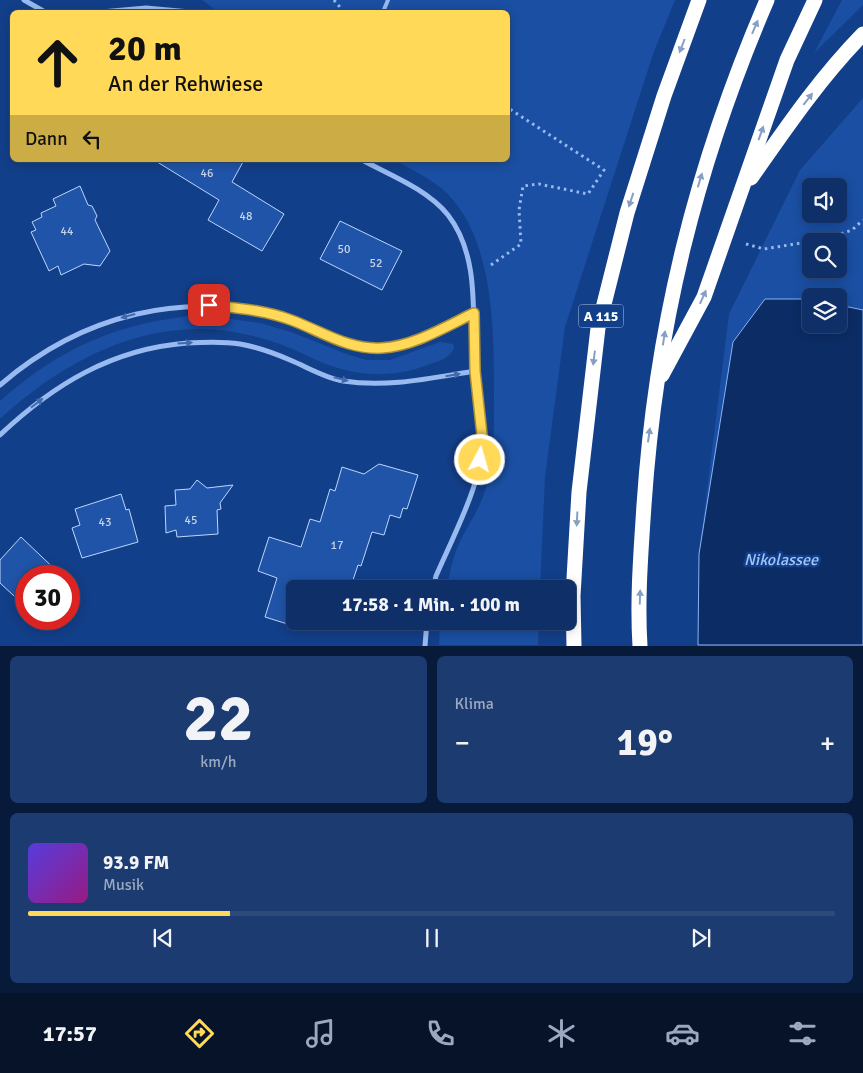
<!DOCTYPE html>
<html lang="de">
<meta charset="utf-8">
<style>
body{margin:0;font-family:Signika,sans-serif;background:#1c3b70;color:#f1f3f6;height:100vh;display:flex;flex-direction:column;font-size:19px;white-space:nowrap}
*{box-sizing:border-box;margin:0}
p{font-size:16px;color:#9ba9c0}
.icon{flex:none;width:28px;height:28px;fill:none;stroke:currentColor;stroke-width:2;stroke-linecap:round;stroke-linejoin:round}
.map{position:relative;height:646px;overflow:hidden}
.drawer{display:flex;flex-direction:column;gap:10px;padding:10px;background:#081a39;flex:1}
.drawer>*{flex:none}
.guide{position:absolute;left:10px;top:10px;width:500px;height:152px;border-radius:8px;box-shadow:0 2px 12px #0003,0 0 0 1px #2e4a7b;background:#ffd957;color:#111;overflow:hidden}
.tools{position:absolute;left:802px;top:178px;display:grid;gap:10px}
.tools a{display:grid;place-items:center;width:45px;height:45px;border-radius:8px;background:#0e2f67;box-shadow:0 2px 12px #0003,0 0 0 1px #2e4a7b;font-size:25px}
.speed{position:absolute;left:15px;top:565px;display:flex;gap:10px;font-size:25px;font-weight:700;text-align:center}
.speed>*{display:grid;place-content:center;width:65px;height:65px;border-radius:50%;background:#0e2f67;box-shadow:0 2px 12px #0003,0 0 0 1px #2e4a7b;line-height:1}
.speed .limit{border:8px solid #d22;background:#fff;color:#111}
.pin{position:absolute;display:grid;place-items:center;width:42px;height:42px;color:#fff;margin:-21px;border-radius:10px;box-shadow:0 2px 8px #0006}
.me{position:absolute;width:55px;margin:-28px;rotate:6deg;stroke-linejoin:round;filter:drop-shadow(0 0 4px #0008)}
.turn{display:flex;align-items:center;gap:18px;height:105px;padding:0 15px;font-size:22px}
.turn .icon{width:65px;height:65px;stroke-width:2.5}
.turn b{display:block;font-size:35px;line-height:42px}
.then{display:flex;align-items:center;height:48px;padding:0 15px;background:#0003;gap:10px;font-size:19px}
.big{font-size:38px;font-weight:800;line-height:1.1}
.drawer .tile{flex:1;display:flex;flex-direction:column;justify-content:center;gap:8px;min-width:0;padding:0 18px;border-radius:8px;background:#1c3b70}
.drawer .dial{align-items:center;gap:0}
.dial b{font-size:65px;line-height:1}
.song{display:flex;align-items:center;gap:15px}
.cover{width:60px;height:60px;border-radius:8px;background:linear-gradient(135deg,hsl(250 70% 55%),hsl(310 70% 35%))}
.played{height:5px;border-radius:2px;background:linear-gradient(90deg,#ffd957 25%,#2e4a7b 25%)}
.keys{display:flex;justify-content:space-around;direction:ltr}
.heat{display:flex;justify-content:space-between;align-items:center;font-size:28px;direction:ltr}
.drawer .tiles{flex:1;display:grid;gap:10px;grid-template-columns:1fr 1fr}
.tile:last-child{grid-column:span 2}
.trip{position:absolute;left:286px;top:580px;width:290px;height:50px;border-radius:8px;background:#0e2f67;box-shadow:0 2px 12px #0003,0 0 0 1px #2e4a7b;font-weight:800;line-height:50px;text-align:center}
.menu{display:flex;height:80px;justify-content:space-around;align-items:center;background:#061329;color:#9ba9c0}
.menu .icon{width:35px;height:35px}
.menu .active{color:#ffd957}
.menu b{font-size:22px;color:#f1f3f6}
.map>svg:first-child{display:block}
</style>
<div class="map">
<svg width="863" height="646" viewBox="0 0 863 646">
<rect width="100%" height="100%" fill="#123f89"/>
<g fill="#1a4fa3" fill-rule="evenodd">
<path d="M202 0H675L653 54 565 327 545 477 540 589H446C450 573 453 556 460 541 468 525 480 508 485 491 495 458 494 427 494 393 494 334 494 248 453 200 438 181 414 171 394 160H508V12H218Z"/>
<polygon points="842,0 863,0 863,5 814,53"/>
<path d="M863 98V310L839 305V296H811V299L733 342 699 554 729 314 800 170ZM811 186H839V214H811ZM811 241H839V269H811Z"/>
<path d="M200 315 260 323 291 332 349 355 367 360H390L440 342 453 344 454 348C450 358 439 361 430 364 396 378 359 377 326 364 312 359 299 351 285 346 258 336 228 329 199 329 123 329 54 369 0 419V401C61 347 119 322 200 315Z"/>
<polygon points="440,621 539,621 538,645 439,645"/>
</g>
<polygon fill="#0b2c65" stroke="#89b4f4" points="765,299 811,299 811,324 839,324 839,305 863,310 863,645 698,645 699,554 733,342"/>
<g fill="#2054a8" stroke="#bed6fc">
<polygon points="154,160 244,160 232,182 284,214 262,251 208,220 219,200"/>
<polygon points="80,186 88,205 92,206 97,216 95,220 110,251 100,266 84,264 61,275 58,266 49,271 31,232 36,230 32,222 42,217 41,213 56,206 53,199"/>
<polygon points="340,221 402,251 382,290 320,259"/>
<polygon points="379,464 418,475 407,509 403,508 400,518 390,515 384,535 372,532 361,566 358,565 350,589 295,589 294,626 265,617 277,578 258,571 269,537 301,547 310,519 320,522 330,489 335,491 342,467 364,474"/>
<polygon points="197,480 207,488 233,485 220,503 221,509 217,510 218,534 177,537 176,530 166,533 165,506 176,505 175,490 190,489"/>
<polygon points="121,494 126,510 129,509 138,542 82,558 72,528 80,525 75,509"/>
<polygon points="21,537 62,576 26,576 26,607 0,583 0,560"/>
</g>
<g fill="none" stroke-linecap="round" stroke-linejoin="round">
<g stroke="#98baf0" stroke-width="3" stroke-dasharray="2.5 4" stroke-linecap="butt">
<polyline points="334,0 344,12"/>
<polyline points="746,244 764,249 826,239 852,230 863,220"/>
<polyline points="491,265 521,244 519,210 523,186 539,184 588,194 604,170 508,108"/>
</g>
<polyline stroke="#98baf0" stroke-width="4" points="383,12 388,0"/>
<g stroke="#98baf0" stroke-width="5">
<polyline points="24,0 45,12"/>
<polyline points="101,12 146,8 190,12"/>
<path d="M362 160C390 175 427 189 448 215 482 259 471 321 475 373 477 396 485 421 483 444 481 484 452 539 436 576L433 589"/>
<path d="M0 385C81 315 185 288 289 320 321 329 345 351 382 348 415 345 444 327 474 313"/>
<path d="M0 435C54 384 112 349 187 343 204 342 222 341 240 344 257 347 274 353 290 360 307 367 325 378 343 381 388 388 431 378 475 371"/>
<polyline points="425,646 427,621"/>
</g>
<g stroke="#fff" stroke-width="15">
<path d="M751 178C786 128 820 78 863 34"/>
<polyline points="662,375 704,297 787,60 815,0"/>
<polyline points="574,646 573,596 579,492 598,328 627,213 664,96 699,0"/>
<path d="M640 646C637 599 641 552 644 505 656 326 696 165 767 0"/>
</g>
</g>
<defs><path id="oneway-solid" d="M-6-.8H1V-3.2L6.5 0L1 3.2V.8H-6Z" transform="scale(1.25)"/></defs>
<g fill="#889fc4">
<use href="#oneway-solid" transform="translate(755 27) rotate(-67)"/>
<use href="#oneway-solid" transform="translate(682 46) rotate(111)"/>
<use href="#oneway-solid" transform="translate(808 99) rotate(-52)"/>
<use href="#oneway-solid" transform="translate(761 133) rotate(-70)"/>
<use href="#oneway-solid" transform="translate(700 180) rotate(-73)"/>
<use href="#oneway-solid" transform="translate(631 200) rotate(108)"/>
<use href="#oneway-solid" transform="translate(703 297) rotate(-66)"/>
<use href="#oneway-solid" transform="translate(664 338) rotate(-81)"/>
<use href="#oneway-solid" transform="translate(594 358) rotate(97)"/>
<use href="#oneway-solid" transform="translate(649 435) rotate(-82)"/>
<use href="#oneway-solid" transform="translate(577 519) rotate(93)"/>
<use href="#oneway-solid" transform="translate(640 597) rotate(-88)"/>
</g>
<g fill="#416aad">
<use href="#oneway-solid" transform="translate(128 316) rotate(165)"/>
<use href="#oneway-solid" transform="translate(185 343) rotate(-4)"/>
<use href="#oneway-solid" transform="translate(453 375) rotate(-9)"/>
<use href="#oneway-solid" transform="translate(341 379) rotate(14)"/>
<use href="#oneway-solid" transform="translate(37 403) rotate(-37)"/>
</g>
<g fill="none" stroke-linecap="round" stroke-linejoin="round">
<defs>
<path id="route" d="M209 305C236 308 265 310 291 320 321 331 348 350 382 348 414 346 445 327 474 313L475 371 483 444 480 460"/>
</defs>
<use href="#route" stroke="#a68d39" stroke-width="12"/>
<use href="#route" stroke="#ffd957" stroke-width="9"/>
</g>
<g text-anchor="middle" stroke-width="5" stroke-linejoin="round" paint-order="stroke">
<g font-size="12" fill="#c7d4e9">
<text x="207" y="177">46</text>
<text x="246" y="220">48</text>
<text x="67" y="235">44</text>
<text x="344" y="253">50</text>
<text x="376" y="267">52</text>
<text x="191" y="524">45</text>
<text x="105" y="526">43</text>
<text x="337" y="549">17</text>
</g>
<rect fill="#123f89" stroke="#b8c5dc" stroke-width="1" x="578.5" y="304.5" width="45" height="23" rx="4"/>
<g font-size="14" font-weight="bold" fill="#fff">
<text x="601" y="321">A 115</text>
</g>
<g font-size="16" font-style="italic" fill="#a3c5f8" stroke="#123f89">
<text x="781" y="565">Nikolassee</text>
</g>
</g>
</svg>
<div class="tools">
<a><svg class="icon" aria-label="sound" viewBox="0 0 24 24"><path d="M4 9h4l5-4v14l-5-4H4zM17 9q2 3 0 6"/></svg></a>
<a><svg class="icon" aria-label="search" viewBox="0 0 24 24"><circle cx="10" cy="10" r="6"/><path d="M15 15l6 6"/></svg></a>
<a><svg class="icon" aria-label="layers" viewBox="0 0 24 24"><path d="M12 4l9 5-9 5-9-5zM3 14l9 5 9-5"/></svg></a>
</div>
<div class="speed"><div class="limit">30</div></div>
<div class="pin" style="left:209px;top:305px;background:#d93025"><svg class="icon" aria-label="arrive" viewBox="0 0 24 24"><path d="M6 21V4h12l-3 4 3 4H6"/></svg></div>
<svg class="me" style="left:480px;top:460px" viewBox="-20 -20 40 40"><circle r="17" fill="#ffd957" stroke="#fff" stroke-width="3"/><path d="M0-11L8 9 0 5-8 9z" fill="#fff"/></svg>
<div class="trip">17:58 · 1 Min. · 100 m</div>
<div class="guide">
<div class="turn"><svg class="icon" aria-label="ahead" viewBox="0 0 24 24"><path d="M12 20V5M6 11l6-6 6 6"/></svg><div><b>20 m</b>An der Rehwiese</div></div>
<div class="then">Dann<svg class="icon" aria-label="left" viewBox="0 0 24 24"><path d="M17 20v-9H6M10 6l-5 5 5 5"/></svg></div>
</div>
</div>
<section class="drawer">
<div class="tiles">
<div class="tile dial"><b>22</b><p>km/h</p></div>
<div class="tile"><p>Klima</p>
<div class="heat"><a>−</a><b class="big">19°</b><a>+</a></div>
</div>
<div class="tile">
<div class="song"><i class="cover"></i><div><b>93.9 FM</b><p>Musik</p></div></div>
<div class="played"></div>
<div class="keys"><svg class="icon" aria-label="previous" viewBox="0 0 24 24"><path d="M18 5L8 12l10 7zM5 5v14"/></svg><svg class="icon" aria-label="pause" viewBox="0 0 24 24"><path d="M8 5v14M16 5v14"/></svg><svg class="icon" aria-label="next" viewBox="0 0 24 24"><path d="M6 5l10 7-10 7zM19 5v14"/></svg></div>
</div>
</div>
</section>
<nav class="menu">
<b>17:57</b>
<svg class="icon active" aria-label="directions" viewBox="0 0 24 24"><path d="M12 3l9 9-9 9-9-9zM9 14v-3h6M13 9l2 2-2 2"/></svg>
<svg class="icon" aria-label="music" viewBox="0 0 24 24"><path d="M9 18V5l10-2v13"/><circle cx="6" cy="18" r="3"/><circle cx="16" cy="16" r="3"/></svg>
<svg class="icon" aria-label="phone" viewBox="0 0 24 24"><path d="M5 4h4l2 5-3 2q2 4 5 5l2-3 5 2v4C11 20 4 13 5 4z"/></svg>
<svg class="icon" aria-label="climate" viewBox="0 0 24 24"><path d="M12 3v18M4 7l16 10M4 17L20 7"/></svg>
<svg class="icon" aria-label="car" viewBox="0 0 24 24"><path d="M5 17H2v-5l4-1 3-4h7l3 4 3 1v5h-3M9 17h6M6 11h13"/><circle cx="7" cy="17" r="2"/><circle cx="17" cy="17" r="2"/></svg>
<svg class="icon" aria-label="filters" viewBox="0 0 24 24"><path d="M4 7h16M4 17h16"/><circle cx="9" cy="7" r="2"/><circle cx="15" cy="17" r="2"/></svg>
</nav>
